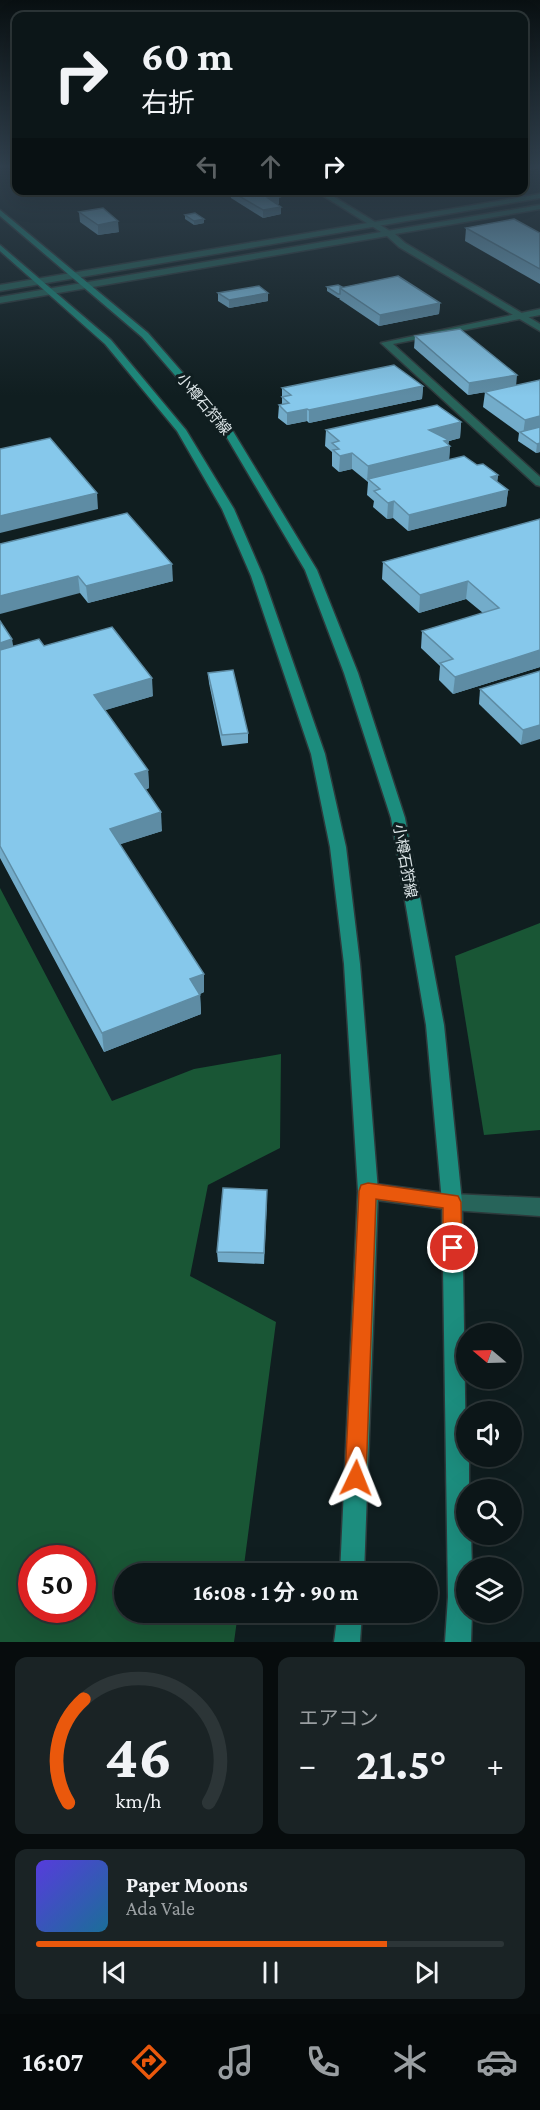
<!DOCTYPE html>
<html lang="ja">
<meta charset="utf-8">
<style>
body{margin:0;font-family:"Crimson Pro","Noto Sans JP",serif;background:#1a2325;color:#f1f3f6;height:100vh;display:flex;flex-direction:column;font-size:22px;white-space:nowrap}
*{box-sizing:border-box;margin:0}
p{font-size:20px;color:#9a9fa2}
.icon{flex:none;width:33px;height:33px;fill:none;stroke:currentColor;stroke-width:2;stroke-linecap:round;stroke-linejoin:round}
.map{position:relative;height:1642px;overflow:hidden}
.side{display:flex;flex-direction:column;gap:15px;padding:15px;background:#070c0d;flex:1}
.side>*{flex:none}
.top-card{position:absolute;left:12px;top:12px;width:516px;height:183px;border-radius:12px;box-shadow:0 6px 24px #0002,0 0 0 2px #2c3537;background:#0c1618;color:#f1f3f6;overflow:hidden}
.needle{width:39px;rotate:289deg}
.buttons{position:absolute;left:456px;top:1323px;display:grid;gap:12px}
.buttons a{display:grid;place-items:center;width:66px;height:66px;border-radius:50%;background:#0c1618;box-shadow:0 6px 24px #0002,0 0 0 2px #2c3537;font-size:30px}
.speed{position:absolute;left:18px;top:1545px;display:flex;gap:12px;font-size:30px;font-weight:700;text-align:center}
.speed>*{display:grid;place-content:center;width:78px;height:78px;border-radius:50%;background:#0c1618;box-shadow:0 6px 24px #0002,0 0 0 2px #2c3537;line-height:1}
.speed .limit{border:9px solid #d22;background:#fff;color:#111}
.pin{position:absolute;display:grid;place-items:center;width:51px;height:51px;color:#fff;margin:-26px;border:3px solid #fff;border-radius:50%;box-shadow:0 2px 6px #0007}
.me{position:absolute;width:66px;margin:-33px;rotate:2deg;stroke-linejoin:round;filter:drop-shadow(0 0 4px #0008)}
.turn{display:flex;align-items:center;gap:21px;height:126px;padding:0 30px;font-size:27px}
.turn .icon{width:78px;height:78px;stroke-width:2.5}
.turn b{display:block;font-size:42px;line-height:51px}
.lanes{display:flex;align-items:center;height:57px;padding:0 30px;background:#0003;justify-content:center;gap:30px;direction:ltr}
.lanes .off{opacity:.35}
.big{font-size:45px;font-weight:700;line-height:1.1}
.side .card{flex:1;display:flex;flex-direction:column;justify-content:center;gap:9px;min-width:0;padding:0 21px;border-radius:12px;background:#1a2325}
.side .dial{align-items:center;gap:0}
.dial svg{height:156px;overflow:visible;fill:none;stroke:#2c3537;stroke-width:7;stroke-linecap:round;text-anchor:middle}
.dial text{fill:#f1f3f6;stroke:none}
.song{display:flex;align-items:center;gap:18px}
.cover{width:72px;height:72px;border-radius:9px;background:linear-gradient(135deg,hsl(250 70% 55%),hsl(200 70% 35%))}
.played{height:6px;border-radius:3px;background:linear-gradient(90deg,#ea580c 75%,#2c3537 75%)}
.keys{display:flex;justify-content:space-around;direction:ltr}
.heat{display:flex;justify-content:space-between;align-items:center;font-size:33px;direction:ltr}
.side .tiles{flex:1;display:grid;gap:15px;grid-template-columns:1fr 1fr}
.card:last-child{grid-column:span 2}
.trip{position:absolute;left:114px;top:1563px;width:324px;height:60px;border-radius:30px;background:#0c1618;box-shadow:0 6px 24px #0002,0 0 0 2px #2c3537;font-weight:700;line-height:60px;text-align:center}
.dock{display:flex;height:96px;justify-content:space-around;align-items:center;background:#05090a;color:#9a9fa2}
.dock .icon{width:42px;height:42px}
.dock .current{color:#ea580c}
.dock b{font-size:27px;color:#f1f3f6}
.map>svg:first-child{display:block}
</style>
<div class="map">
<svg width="540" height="1642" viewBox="0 0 540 1642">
<rect width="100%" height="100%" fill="#101e20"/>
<g fill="#195635" fill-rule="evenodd">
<path d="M0 888 112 1101 194 1069 281 1054 280 1148 208 1185 190 1276 276 1322 243 1573 124 1574V1612L238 1613 234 1642H0ZM32 1558H82V1610H32Z"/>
<polygon points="540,923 540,1130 484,1135 455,956"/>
</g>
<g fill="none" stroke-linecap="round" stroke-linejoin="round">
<defs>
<g id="minor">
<polygon points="314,190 323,190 393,233 386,235"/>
<polygon points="540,309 540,315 393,344 540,477 540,486 536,485 381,343"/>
<polygon points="368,1183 452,1194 540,1198 540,1216 452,1210 368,1199 361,1197 358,1191 361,1185"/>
</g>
<g id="tertiary">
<polygon points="540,194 540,198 0,291 0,285"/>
<polygon points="540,205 540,209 395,234 405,243 540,324 540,331 399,247 387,236 0,303 0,297"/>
</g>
<g id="secondary">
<polygon points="0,210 148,333 231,428 317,570 358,673 405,818 444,1025 462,1202 466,1456 469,1456 469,1490 466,1490 466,1534 471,1534 472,1568 466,1568 466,1612 472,1612 471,1642 445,1642 448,1597 442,1202 426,1025 391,818 344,673 305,570 223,431 142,337 0,216"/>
<polygon points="0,245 111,340 186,430 234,509 263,576 325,754 346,847 360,964 378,1191 364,1574 340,1574 358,1191 344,964 330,847 311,754 251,576 222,509 177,431 105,344 0,251"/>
<polygon points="338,1612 362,1612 360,1642 334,1642"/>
</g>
</defs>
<use href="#minor" stroke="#2d3a3c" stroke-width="3"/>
<use href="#tertiary" stroke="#2d3a3c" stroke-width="3"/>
<use href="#secondary" stroke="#2d3a3c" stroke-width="3"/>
<use href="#minor" fill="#27645a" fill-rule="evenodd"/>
<use href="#tertiary" fill="#27645a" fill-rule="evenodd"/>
<use href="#secondary" fill="#1c8d7e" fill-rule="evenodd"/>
</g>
<g fill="#73acca">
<polygon points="340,190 392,190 351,197"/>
<polygon points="415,190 442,190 441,193 424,196"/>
<polygon points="230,191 279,204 277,204 281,207 281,214 263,218 231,198"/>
<polygon points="79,212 119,232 98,235 80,222"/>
<polygon points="185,215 204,223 194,225 185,219"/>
<polygon points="466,228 540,233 540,284 465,241"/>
<polygon points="327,287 342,287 440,303 439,314 379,326 339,299 340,298 338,298 327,291"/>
<polygon points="218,293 268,301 229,308 218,301"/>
<polygon points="415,336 516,385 540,452 536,453 518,441 519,433 483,407 485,392 468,395 414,348"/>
<polygon points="423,386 422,399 309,423 307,421 287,425 278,418 279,405 282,405 282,388"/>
<polygon points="461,422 460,438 449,441 448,444 450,446 449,459 477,465 498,475 497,482 508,490 506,506 408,531 393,518 387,519 373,507 374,501 367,495 368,482 352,469 339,472 332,466 332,452 325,446 326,430"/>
<polygon points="540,519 540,667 453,694 439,680 440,666 421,648 422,631 483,613 466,599 419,613 382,579 383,562"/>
<polygon points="0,544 173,581 88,603 80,593"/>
<polygon points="0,621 13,646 44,646 153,696 105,710 148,770 149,788 145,790 162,831 120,844 204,992 200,994 201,1014 104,1052 0,858"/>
<polygon points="540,671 521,745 479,704 480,689"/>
<polygon points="208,673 248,733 248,743 222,746 209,683"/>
<polygon points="267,1200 264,1264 218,1262 217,1252"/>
</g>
<g fill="#5e8ca4">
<polygon points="524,166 540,166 540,168 524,171"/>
<polygon points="351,190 392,190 351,197"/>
<polygon points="424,190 442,190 441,193 424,196"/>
<polygon points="279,197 279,204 268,206 268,198"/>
<polygon points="281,207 281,214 263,218 263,210"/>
<polygon points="204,219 204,223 194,225 194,221"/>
<polygon points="118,221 119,232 98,235 98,225"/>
<polygon points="268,293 268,301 229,308 229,300"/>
<polygon points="440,303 439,314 379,326 380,315"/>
<polygon points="517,375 516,387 468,395 469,383"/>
<polygon points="423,386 422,399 309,423 309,410"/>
<polygon points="307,409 307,421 287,425 287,413"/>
<polygon points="540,416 540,431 523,435 525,420"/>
<polygon points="461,422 460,438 449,441 448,446 450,446 449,462 368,479 367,482 368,466 429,430"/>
<polygon points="540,443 540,452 536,453 537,444"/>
<polygon points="352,453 352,469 339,472 340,456"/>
<polygon points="498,475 496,491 491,477"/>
<polygon points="508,490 506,506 408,531 409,515"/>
<polygon points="97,493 98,509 0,533 0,516"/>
<polygon points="394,501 393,518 387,519 388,503"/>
<polygon points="172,564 173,581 88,603 86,586"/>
<polygon points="78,576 80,593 0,614 0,596"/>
<polygon points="468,581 466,599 419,613 420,595"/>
<polygon points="12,639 15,657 0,661 0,643"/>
<polygon points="540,650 540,667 453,694 455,677"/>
<polygon points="152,678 153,696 96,713 94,695"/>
<polygon points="540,725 540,739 521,745 523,730"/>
<polygon points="148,770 149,788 136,793 135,774"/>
<polygon points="161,812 162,831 112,847 110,829"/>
<polygon points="204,974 204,992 191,998 190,979"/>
<polygon points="200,995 201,1014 104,1052 102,1033"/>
</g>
<g fill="#86c8eb" stroke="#5e8ca4" stroke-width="1.5">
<polygon points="255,190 263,196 274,194 279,197 268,198 281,207 263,210 230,191"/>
<polygon points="103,208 118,221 98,225 79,212"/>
<polygon points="195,213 204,219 194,221 185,215"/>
<polygon points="514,219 540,233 540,269 466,228"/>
<polygon points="398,276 440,303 380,315 340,288"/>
<polygon points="338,285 342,287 340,288 340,294 338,294 327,287"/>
<polygon points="259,286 268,293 229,300 218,293"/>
<polygon points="460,329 517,375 469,383 415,336"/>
<polygon points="394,365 423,386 309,410 307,409 287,413 279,405 289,403 282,397 291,395 282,388"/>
<polygon points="540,380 540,416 525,420 485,392"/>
<polygon points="437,405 461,422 429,430 449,440 444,441 450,446 368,466 352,453 340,456 333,450 339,449 332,443 339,441 326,430"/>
<polygon points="540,427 540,443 537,444 520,432"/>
<polygon points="50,438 97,493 0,516 0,449"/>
<polygon points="464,456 477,465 483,464 498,475 491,477 508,490 409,515 394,501 388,503 374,491 380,489 368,479"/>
<polygon points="127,513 172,564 86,586 78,576 0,596 0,544"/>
<polygon points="540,519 540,650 455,677 440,663 453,659 422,631 499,608 468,581 420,595 383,562"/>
<polygon points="0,621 12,639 0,643"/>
<polygon points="112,627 152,678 94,695 148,770 135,774 161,812 110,829 204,974 190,979 200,995 102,1033 0,846 0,650 39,639 44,646"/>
<polygon points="233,670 248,733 222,735 208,673"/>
<polygon points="540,671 540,725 523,730 480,689"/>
<polygon points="223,1188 267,1190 264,1253 217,1252"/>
</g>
<linearGradient id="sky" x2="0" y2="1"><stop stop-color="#091012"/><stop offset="0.42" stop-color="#31414e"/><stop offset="1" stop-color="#31414e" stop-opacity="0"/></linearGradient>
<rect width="540" height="396" fill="url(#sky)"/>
<polygon fill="#ea580c" stroke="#983908" stroke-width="1.5" points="368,1183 458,1196 461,1202 462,1248 459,1254 453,1256 446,1254 443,1248 443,1208 376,1199 366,1478 363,1485 356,1488 348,1485 345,1478 359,1191 361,1185"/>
<g text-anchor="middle" stroke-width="6" stroke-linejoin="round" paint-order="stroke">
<g font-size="15" fill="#dce5e7" stroke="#101e20">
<text transform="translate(204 404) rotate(50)" y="5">小樽石狩線</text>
<text transform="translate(405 861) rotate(80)" y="5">小樽石狩線</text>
</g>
</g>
</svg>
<div class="buttons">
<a><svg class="needle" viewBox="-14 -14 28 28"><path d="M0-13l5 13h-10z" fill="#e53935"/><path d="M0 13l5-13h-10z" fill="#9a9fa2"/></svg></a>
<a><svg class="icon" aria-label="sound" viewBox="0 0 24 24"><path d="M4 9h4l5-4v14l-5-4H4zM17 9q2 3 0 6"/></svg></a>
<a><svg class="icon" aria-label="search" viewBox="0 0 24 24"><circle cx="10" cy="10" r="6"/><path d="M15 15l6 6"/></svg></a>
<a><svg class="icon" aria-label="layers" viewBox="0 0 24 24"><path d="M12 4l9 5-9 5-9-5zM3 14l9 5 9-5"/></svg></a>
</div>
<div class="speed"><div class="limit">50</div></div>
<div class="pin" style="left:453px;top:1248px;background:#d93025"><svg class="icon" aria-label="arrive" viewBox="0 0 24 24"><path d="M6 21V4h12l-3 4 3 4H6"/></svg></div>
<svg class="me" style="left:356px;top:1478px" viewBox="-20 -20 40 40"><path d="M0-17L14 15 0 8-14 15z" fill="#ea580c" stroke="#fff" stroke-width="4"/></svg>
<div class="trip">16:08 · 1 分 · 90 m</div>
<div class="top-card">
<div class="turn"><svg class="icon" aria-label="right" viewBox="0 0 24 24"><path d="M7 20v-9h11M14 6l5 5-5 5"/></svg><div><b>60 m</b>右折</div></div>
<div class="lanes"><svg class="icon off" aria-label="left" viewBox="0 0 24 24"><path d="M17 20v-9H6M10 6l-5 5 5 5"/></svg><svg class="icon off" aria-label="ahead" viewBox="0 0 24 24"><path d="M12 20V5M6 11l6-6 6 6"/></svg><svg class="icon" aria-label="right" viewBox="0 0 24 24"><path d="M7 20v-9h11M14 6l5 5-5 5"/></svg></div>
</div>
</div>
<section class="side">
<div class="tiles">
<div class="card dial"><svg viewBox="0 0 100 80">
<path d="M14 69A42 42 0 1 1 86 69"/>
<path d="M14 69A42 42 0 0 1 22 16" stroke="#ea580c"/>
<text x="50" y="56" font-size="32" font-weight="700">46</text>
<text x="50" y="72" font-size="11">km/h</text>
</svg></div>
<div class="card"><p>エアコン</p>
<div class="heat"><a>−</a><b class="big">21.5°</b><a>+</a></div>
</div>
<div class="card">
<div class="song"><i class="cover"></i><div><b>Paper Moons</b><p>Ada Vale</p></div></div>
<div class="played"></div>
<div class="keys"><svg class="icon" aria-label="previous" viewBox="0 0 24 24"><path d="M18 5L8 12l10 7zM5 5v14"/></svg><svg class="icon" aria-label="pause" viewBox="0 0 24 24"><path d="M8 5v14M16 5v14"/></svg><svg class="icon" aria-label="next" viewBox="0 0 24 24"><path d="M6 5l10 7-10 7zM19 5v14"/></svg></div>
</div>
</div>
</section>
<nav class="dock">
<b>16:07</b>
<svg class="icon current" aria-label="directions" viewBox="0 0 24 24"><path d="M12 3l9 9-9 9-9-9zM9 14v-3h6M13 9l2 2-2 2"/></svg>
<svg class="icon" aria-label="music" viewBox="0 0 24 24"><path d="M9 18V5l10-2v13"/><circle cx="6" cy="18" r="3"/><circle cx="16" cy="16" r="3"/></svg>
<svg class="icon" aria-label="phone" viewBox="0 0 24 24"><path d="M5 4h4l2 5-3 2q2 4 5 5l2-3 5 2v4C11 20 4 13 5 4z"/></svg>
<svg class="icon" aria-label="climate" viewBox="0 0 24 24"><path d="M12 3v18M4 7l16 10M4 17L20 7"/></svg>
<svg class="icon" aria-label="car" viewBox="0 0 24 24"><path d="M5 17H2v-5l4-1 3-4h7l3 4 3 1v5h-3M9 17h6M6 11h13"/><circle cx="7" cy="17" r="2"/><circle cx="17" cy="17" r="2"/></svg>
</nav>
